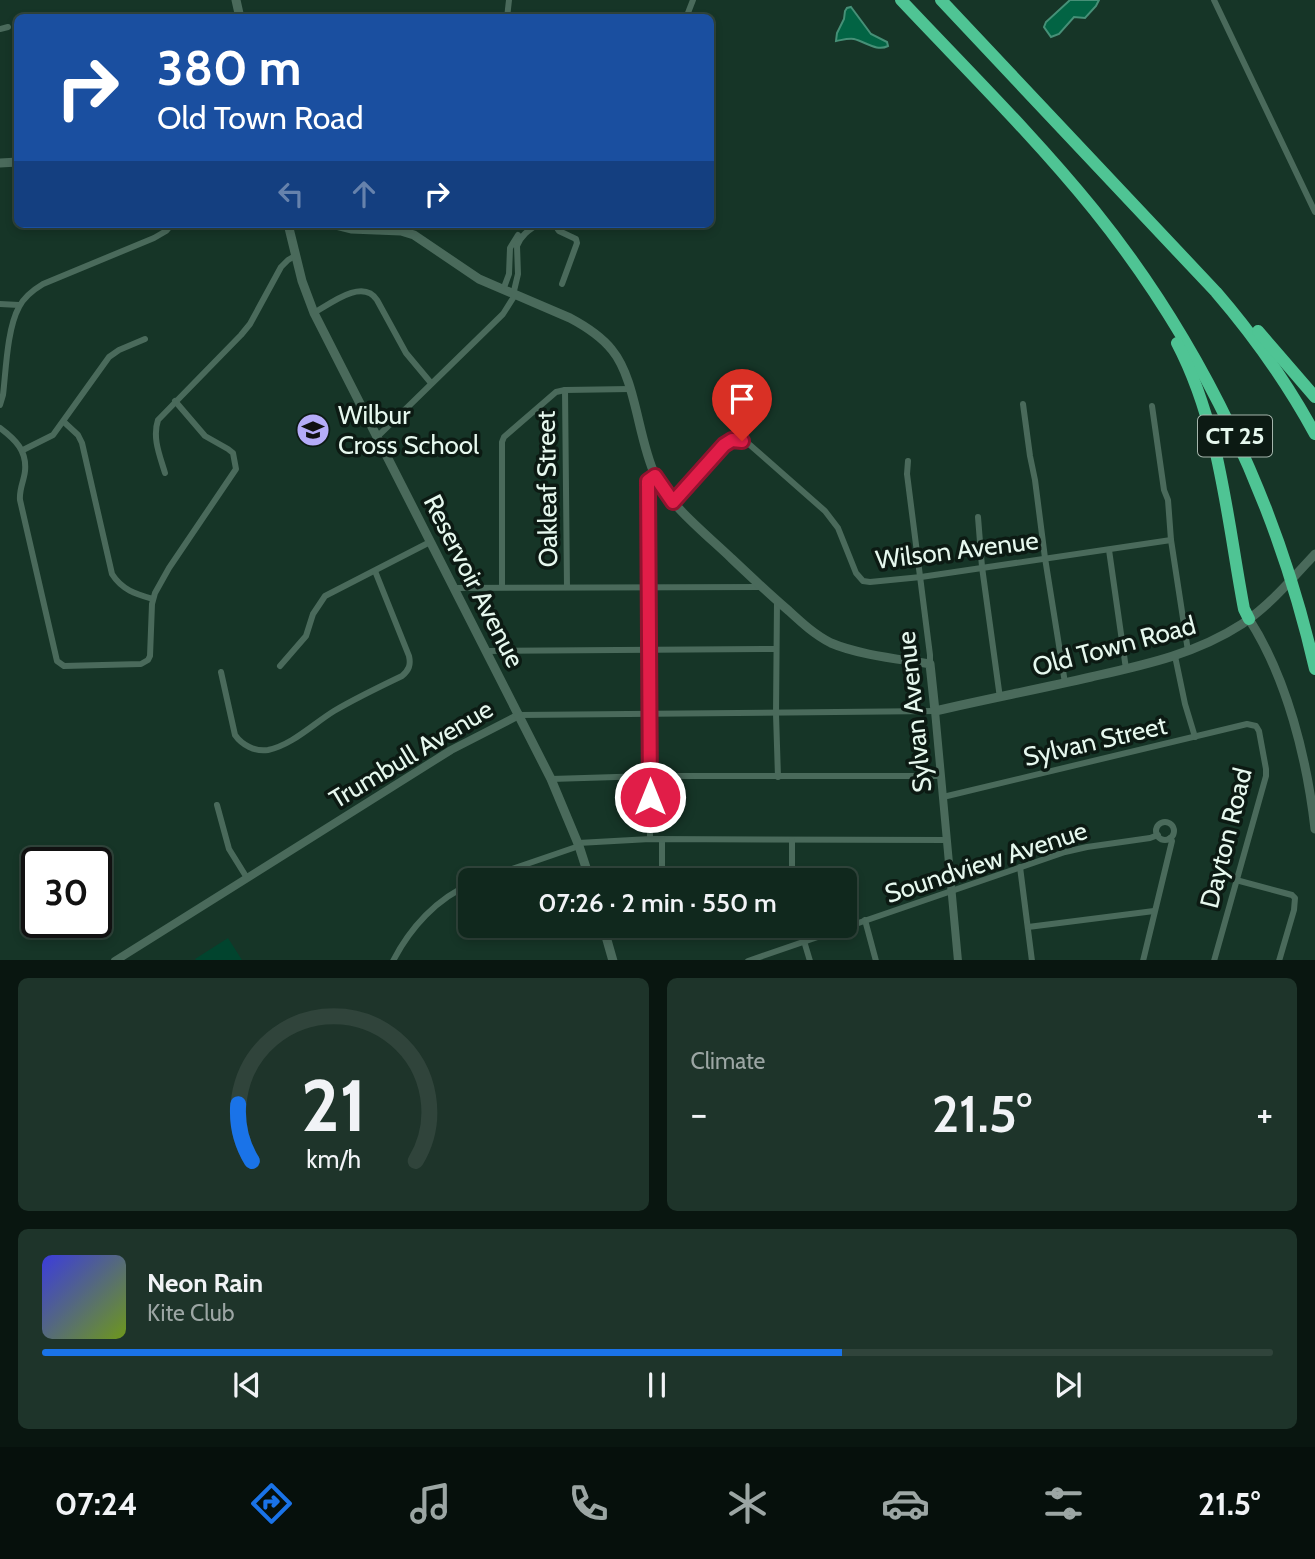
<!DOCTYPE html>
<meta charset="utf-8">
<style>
body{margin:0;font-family:Cabin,sans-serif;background:#1e342a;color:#f1f3f6;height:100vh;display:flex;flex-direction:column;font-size:26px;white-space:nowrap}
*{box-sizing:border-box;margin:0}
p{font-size:23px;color:#9ca6a4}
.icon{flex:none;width:38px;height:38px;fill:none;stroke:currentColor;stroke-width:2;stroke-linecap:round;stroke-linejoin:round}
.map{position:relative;height:960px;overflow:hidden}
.panel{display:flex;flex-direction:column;gap:18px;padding:18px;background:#091610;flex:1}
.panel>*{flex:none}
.banner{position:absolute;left:14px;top:14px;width:700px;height:214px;border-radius:10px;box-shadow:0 4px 10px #0003,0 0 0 2px #30443b;background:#1a4fa0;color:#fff;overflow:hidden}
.speed{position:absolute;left:21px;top:847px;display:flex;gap:14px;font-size:35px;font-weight:700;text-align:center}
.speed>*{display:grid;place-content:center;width:91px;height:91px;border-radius:50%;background:#10281d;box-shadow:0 4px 10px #0003,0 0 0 2px #30443b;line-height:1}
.speed .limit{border:4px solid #111;border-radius:10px;background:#fff;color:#111}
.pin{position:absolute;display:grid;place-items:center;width:60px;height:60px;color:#fff;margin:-72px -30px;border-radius:50% 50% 50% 0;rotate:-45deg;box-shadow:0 0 7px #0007}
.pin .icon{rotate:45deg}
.me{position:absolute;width:77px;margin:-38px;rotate:0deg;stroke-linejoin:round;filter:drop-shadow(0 0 5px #0008)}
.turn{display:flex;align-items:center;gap:24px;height:147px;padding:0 28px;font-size:32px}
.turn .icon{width:91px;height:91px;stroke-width:2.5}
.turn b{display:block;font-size:49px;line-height:60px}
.lanes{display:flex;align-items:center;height:66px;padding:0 28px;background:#0003;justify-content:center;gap:35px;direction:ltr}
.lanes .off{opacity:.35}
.big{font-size:52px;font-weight:600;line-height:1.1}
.panel .tile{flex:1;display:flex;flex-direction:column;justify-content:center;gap:10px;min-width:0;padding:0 24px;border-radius:10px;background:#1e342a}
.panel .dial{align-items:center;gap:0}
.dial svg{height:182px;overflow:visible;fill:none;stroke:#30443b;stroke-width:7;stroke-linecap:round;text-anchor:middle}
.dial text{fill:#f1f3f6;stroke:none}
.song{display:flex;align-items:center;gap:21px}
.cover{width:84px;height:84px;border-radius:10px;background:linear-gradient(135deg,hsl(240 70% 55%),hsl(80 70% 35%))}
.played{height:7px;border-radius:4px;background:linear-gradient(90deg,#1a73e8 65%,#30443b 65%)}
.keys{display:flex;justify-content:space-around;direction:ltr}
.heat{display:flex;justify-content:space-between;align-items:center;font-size:38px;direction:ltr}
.panel .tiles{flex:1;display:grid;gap:18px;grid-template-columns:1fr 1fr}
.tile:last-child{grid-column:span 2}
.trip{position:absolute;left:458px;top:868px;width:399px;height:70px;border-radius:10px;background:#10281d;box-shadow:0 4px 10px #0003,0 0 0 2px #30443b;font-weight:600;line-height:70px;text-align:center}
.dock{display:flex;height:112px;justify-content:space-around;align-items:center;background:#06100c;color:#9ca6a4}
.dock .icon{width:49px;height:49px}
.dock .on{color:#1a73e8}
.dock b{font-size:32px;color:#f1f3f6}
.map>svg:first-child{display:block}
</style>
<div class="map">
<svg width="1315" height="961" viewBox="0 0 1315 961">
<rect width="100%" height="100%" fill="#163527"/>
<polygon fill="#01442e" points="228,938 242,960 196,960 195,959"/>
<g fill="#026444" stroke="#469077" stroke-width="2">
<polygon points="1070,0 1099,0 1096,6 1085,18 1074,17 1059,34 1051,37 1044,27 1046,22"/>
<path d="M851 7 871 34 887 42 888 46C877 52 866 42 854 39 848 38 842 40 836 41L837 33 844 19 845 11 847 8Z"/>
</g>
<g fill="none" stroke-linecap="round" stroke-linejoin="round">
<g stroke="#4a6a5b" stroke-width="6">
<polyline points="1214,0 1315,212"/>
<polyline points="507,18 509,0"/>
<polyline points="686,18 693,0"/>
<polyline points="0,29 8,27"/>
<polyline points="554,224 559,231 576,239 577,243 562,284"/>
<polyline points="503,290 509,274 510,248 518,235"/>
<path d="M513 295 518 274 517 246C521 235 529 230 538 224"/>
<polyline points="0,304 19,305"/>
<path d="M314 313C331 303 363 278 377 300L406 353 431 383"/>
<polyline points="565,390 567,587"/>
<polyline points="1023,404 1030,456 1035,480 1045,558 1065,683"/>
<path d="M0 405 3 395C6 370 7 329 19 307 24 297 33 290 43 284L154 238 166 231 172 224"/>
<polyline points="1152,406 1164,490 1168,500 1171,540 1188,651"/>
<path d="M64 422 78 435 82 443 112 574C122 590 136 594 153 599"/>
<path d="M0 428C16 440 27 451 25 471 24 481 19 489 20 500L57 661 64 666 141 664 148 660 150 656 152 604 155 593 169 568 236 469 233 453 228 449 205 436 175 401"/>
<polyline points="377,437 503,314 515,295"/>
<polyline points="23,450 53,435 109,357 119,350 145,339"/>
<polyline points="908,461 907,474 930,655 930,664"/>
<path d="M165 473C160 456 152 438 158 420L241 335 250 324 281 267 288 260 295 256"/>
<path d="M673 502 724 445C734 439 740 440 750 445L825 511 838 528 856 573 863 581 870 582 921 577 1171 540"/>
<polyline points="978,517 982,567 1000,698"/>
<polyline points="1109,550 1126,669"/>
<polyline points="502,587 502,442 504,437 556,392 565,390 630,389"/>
<polyline points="454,588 761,587"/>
<polyline points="777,601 776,714 778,777"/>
<polyline points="487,651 776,649"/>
<polyline points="1175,656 1185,704 1195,737"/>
<polyline points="280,666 306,636 313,614 325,596 430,542"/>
<path d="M221 672 235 735C242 745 255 752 268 750 292 745 313 724 334 711 356 698 379 687 402 676 409 670 411 665 409 656L375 571"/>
<polyline points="519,715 935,711"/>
<polyline points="551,779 649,776 941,776"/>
<polyline points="943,797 1247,724 1256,726 1259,731 1266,769 1266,776 1214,961"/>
<polyline points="217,805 229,849 247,878"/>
<circle cx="1165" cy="831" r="9"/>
<polyline points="650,839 648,481 655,476"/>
<polyline points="662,839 662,880"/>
<polyline points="578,843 650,839 947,840"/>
<polyline points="1020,867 1032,961"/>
<polyline points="480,880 579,846"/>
<polyline points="792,880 792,840"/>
<polyline points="1236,880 1292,895 1295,898 1294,910 1279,961"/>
<polyline points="865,920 876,961"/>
<polyline points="1028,927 1154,911"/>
<polyline points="804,941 810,961"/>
<path d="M393 961C410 928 437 898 471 884"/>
<polyline points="748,961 1065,852 1087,847 1150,838 1158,835"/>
<polyline points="1143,961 1172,841 1170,838"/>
</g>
<g stroke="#4a6a5b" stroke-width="8">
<polyline points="935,711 958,961"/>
<polyline points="115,961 451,750 519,715"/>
</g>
<g stroke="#4a6a5b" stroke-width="9">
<polyline points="236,0 240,18"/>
<polyline points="0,163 18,162"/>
<polyline points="288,224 302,281 314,313 551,779 579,846 590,880"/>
<path d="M331 224 351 229 401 231 414 235 479 279 570 318C585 326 601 336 612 350 636 379 638 439 655 475 668 504 707 535 730 557 749 575 769 594 789 611 802 623 815 635 831 643 859 655 900 659 930 664L935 711C987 699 1039 689 1091 677 1144 665 1196 654 1242 624 1270 605 1292 579 1315 554"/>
<path d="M1249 619C1287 678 1307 759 1315 829"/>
<polyline points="603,926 613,961"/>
</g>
<g stroke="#4fc494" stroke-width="12">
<path d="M901 0C966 69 1034 136 1094 210 1201 343 1277 502 1315 669"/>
<path d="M941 0 1216 292C1254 336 1287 383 1315 434"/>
<polyline points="1258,331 1315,397"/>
<path d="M1177 343C1220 425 1227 519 1244 609L1249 619"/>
</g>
</g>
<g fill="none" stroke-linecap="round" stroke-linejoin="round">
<defs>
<polyline id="route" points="650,797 648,481 655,476 673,502 724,445 732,440 742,441"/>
</defs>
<use href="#route" stroke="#92132f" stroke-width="18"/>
<use href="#route" stroke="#e11d48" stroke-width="12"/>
</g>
<defs>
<symbol id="school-disc" viewBox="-11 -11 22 22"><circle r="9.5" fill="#b5acf8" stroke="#0c1a13"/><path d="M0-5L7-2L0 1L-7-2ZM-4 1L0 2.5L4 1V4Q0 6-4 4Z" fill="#111"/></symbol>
</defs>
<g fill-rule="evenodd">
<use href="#school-disc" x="294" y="411" width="38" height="38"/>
</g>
<g text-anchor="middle" stroke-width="7" stroke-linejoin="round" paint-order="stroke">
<rect fill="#0c1a13" stroke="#a5b5ac" stroke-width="2" x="1198" y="415.5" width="74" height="41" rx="5"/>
<g font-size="24" font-weight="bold" fill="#e6f8ee">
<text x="1235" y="444">CT 25</text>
</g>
<g font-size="26" fill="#e6f8ee" stroke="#0c1a13" text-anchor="start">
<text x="338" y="424">Wilbur<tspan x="338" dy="30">Cross School</tspan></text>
</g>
<g font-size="26" fill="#e6f8ee" stroke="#0c1a13">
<text transform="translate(547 489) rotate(-91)" y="9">Oakleaf Street</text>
<text transform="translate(957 550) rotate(-7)" y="9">Wilson Avenue</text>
<text transform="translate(474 581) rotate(63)" y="9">Reservoir Avenue</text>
<text transform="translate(1114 646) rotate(-15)" y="9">Old Town Road</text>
<text transform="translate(914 712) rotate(-96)" y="9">Sylvan Avenue</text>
<text transform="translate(1095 741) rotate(-13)" y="9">Sylvan Street</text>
<text transform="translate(411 754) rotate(-31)" y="9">Trumbull Avenue</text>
<text transform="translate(1226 838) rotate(-76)" y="9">Dayton Road</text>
<text transform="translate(986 862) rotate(-18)" y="9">Soundview Avenue</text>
</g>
</g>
</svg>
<div class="speed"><div class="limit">30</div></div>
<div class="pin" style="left:742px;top:441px;background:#d93025"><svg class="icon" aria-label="arrive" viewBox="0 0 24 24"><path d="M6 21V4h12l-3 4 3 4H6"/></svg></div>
<svg class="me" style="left:650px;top:797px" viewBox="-20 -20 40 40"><circle r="17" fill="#e11d48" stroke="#fff" stroke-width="3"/><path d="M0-11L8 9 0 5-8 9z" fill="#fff"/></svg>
<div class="trip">07:26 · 2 min · 550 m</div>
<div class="banner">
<div class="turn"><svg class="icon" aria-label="right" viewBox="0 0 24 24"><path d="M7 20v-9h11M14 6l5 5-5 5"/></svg><div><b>380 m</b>Old Town Road</div></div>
<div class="lanes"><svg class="icon off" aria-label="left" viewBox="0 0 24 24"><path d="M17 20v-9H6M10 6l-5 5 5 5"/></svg><svg class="icon off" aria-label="ahead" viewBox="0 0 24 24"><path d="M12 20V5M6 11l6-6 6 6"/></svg><svg class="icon" aria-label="right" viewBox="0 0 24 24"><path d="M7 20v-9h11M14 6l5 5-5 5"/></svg></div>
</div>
</div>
<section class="panel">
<div class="tiles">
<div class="tile dial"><svg viewBox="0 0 100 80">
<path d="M14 69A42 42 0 1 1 86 69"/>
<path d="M14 69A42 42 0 0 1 8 44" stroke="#1a73e8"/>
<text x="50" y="56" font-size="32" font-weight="700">21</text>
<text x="50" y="72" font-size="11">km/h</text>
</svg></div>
<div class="tile"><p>Climate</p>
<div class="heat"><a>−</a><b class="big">21.5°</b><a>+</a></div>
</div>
<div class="tile">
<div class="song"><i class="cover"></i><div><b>Neon Rain</b><p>Kite Club</p></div></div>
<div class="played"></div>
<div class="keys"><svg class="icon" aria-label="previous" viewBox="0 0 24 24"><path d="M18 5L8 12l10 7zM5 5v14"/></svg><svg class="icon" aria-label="pause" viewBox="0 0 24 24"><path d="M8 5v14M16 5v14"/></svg><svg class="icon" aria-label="next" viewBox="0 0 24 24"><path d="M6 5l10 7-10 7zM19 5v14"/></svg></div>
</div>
</div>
</section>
<nav class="dock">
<b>07:24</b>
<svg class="icon on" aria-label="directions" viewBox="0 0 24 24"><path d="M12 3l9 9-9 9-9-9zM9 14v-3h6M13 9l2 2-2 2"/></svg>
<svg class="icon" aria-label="music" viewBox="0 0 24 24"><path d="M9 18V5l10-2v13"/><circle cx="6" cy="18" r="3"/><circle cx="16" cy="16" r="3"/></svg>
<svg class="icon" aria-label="phone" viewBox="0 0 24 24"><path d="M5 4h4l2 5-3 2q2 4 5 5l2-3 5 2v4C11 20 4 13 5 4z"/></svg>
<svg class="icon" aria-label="climate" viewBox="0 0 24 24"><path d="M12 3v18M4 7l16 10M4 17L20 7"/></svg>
<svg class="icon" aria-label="car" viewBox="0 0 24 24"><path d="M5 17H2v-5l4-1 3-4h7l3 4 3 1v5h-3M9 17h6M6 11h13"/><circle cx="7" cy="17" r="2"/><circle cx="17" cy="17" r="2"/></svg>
<svg class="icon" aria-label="filters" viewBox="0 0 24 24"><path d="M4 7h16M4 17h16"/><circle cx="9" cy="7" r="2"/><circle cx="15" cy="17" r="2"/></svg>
<b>21.5°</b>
</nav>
